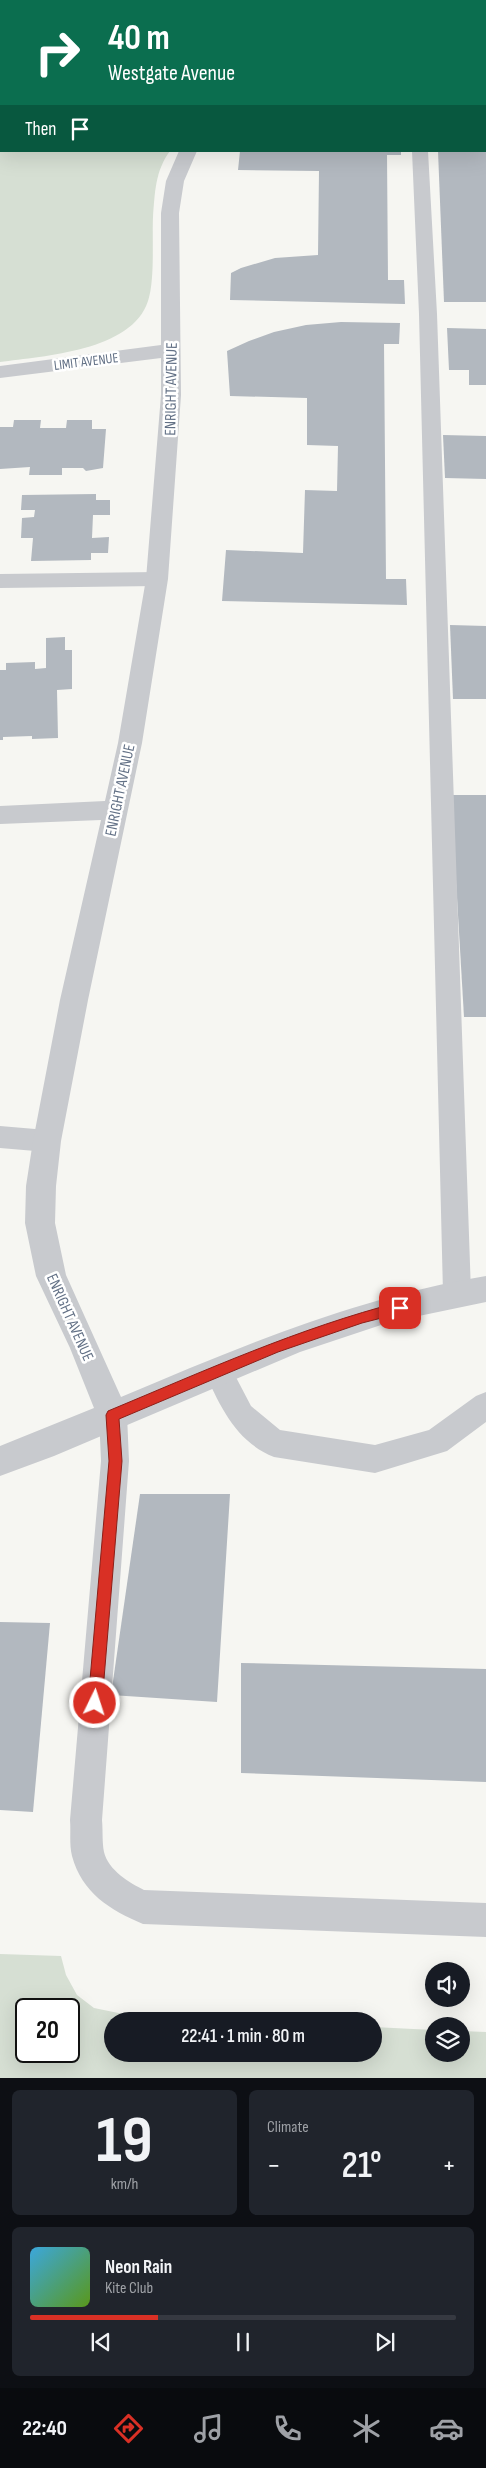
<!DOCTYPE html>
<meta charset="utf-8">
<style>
body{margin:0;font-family:"Sofia Sans Condensed",sans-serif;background:#20242c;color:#f1f3f6;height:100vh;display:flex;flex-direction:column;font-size:19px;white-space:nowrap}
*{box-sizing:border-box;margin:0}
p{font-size:16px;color:#9ea1a6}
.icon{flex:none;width:28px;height:28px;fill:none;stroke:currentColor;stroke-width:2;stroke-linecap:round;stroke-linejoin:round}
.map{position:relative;height:2078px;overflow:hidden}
.panel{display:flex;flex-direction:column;gap:12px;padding:12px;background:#0d0f14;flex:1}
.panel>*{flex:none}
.top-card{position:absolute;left:0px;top:0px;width:486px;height:152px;box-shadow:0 5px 20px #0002;background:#0b6e4f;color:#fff;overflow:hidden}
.tools{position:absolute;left:425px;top:1962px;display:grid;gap:10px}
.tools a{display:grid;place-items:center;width:45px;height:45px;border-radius:50%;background:#171b24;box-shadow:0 5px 20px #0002;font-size:25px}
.speed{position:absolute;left:15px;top:1998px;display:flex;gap:10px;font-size:25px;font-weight:700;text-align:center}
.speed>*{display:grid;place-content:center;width:65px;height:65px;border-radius:50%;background:#171b24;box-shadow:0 5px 20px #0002;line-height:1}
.speed .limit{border:2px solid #111;border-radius:8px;background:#fff;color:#111}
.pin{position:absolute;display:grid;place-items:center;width:42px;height:42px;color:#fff;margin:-21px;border-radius:10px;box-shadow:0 2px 8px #0006}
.me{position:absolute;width:55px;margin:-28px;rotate:4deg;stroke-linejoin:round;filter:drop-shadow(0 0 4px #0008)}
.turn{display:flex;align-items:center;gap:18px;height:105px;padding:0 25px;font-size:22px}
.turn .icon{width:65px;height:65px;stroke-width:2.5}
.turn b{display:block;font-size:35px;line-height:42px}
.then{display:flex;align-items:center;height:48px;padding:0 25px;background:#0003;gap:10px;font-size:19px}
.big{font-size:38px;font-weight:600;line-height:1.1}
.panel .widget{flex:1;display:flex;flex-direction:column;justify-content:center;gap:8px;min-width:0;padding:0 18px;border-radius:8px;background:#20242c}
.panel .dial{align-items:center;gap:0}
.dial b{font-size:65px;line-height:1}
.song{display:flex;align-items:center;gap:15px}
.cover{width:60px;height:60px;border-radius:8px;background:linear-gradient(135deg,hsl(200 70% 55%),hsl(90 70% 35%))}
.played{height:5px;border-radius:2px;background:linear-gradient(90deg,#d93025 30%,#363941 30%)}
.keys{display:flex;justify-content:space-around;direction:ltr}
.heat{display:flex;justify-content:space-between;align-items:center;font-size:28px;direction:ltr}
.panel .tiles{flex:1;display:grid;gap:12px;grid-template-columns:1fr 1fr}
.widget:last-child{grid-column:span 2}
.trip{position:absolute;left:104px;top:2012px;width:278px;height:50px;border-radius:25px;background:#171b24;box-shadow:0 5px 20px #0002;font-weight:600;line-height:50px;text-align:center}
.dock{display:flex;height:80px;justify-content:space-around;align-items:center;background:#090b0e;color:#9ea1a6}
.dock .icon{width:35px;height:35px}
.dock .selected{color:#d93025}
.dock b{font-size:22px;color:#f1f3f6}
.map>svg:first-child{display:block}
</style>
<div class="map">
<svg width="486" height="2078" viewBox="0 0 486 2078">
<rect width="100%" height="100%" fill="#f6f6f2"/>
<g fill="#d6dfd3" fill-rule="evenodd">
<path d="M0 93 1 151H170C155 171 155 193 153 217 152 240 155 280 148 301 132 351 44 356 0 362Z"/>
<path d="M0 1954 61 1956 66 1975 77 1995 94 2008 133 2016 252 2021H112V2054H372L373 2027 434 2030V2054H461V2031L486 2032V2078H0ZM26 2009H69V2051H26Z"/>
</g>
<g fill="#b2b8bf">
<polygon points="240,151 401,151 401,155 387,155 388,280 404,280 405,304 230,300 231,273 241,268 275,258 318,255 319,171 238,170"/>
<polygon points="438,151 486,151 486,302 444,302"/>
<polygon points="341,322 400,323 399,344 384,344 386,579 406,579 407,605 222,601 226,550 303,553 305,490 337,491 338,446 307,445 307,398 230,396 227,351 249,341 274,332 306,325"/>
<polygon points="447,328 486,329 486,385 469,385 469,370 449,370"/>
<polygon points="14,420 41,420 40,428 66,428 67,420 92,420 92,429 106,429 103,468 86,471 83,468 62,468 62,475 29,475 30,467 0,469 0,427 13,427"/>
<polygon points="443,435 486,436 486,479 445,478"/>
<polygon points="96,494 96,500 110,500 110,515 93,515 92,538 109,537 108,553 91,553 91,560 31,561 33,538 21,538 22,518 34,517 35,510 21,510 22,495"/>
<polygon points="450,625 486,626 486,699 453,699"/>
<polygon points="65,637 65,650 72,650 72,689 57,690 58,738 32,739 32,736 3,737 3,740 0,740 0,670 6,670 6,663 35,662 35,669 46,668 46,638"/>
<polygon points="451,795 486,795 486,1017 464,1017"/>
<polygon points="140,1494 230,1494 217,1702 111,1695"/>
<polygon points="0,1622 50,1623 33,1812 0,1810"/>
<polygon points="241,1663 486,1669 486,1782 241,1773"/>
</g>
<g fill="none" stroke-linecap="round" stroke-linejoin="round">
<g fill="#c8cace" fill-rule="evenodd">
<polygon points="168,0 184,0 184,1 169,1"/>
<polygon points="406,0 424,0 425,1 407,1"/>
<polygon points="412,151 428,151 437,314 471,1293 467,1302 457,1305 447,1302 443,1293 419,314"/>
<polygon points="157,572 164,574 167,579 164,584 157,586 0,588 0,574"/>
<polygon points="0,1126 47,1130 56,1133 60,1141 56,1149 47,1152 0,1148"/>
<path d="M218 1358 228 1362 251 1406 280 1430 375 1445 429 1430 476 1396 486 1392V1422L447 1451 375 1473 274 1457C236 1442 220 1406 204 1371L208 1362Z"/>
<path d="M113 1402 123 1406 127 1415 129 1461 102 1820C103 1831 102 1842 104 1852 108 1870 130 1883 144 1890L486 1903V1937L143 1924C110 1910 82 1893 72 1856 69 1844 71 1831 70 1820L101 1461 99 1415 103 1406Z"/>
</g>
<g fill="#c8cace" fill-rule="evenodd">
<rect x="0" y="75" width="1" height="10"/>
<rect x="485" y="99" width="1" height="10"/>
<path d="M179 151H197L184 181 179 213 181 395 168 579 142 743 88 1000 61 1141 56 1186 55 1223 66 1275 121 1397C242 1346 355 1298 486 1276V1302L390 1322 300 1352 54 1456 0 1476V1446L94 1408 70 1348 36 1276 25 1223 26 1186 33 1141 60 1000 101 820 0 824V806L105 801 118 743 146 579 161 395V358L0 378V366L161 345V213L166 181Z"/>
</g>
</g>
<path fill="#d93025" stroke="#8d1f18" d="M400 1302 405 1304 406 1308 405 1312 362 1323 278 1352 119 1419 122 1461 102 1703 100 1708 95 1710 90 1708 88 1703 109 1461 106 1415 108 1411C204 1371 299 1328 400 1302Z"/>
<g text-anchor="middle" stroke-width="5" stroke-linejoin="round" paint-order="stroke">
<g font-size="14" fill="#637186" stroke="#fff">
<text transform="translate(86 361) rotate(-7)" y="5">LIMIT AVENUE</text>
</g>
<g font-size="16" fill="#637186" stroke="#fff">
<text transform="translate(170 389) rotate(-89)" y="6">ENRIGHT AVENUE</text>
<text transform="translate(119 790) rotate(-78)" y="6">ENRIGHT AVENUE</text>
<text transform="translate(71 1317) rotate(66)" y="6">ENRIGHT AVENUE</text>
</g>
</g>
</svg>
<div class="tools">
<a><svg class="icon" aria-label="sound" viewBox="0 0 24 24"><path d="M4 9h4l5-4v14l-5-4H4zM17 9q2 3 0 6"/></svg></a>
<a><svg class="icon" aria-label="layers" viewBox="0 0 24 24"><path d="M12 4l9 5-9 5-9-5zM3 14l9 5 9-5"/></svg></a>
</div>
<div class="speed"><div class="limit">20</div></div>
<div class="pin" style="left:400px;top:1308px;background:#d93025"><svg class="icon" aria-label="arrive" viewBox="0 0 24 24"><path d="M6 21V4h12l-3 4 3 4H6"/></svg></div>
<svg class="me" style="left:95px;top:1703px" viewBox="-20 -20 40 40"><circle r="17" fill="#d93025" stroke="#fff" stroke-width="3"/><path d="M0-11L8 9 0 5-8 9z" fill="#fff"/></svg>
<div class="trip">22:41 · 1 min · 80 m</div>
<div class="top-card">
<div class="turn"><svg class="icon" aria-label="right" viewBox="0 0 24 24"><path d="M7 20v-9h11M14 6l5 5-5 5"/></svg><div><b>40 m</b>Westgate Avenue</div></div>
<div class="then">Then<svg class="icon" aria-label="arrive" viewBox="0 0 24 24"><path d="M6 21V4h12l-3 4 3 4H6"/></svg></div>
</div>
</div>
<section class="panel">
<div class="tiles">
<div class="widget dial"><b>19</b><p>km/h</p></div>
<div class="widget"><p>Climate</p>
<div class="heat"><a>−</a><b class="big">21°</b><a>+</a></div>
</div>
<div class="widget">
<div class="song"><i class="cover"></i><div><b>Neon Rain</b><p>Kite Club</p></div></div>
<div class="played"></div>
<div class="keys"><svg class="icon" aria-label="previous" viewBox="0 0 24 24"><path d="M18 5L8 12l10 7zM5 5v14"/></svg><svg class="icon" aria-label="pause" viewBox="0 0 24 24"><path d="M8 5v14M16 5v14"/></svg><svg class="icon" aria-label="next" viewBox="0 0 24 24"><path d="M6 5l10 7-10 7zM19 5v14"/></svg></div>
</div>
</div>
</section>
<nav class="dock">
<b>22:40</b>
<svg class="icon selected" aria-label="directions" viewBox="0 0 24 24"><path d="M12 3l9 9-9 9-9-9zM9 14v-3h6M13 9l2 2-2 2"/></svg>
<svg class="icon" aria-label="music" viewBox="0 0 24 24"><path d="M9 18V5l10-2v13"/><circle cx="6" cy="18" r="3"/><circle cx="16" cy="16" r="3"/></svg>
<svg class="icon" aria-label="phone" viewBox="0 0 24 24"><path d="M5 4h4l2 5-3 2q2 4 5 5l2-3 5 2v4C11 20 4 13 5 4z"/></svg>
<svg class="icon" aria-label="climate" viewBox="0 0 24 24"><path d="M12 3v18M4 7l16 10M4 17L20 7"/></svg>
<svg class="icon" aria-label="car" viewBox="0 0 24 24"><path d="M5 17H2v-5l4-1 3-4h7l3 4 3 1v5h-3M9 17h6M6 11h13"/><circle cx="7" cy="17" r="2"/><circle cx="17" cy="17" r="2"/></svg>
</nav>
